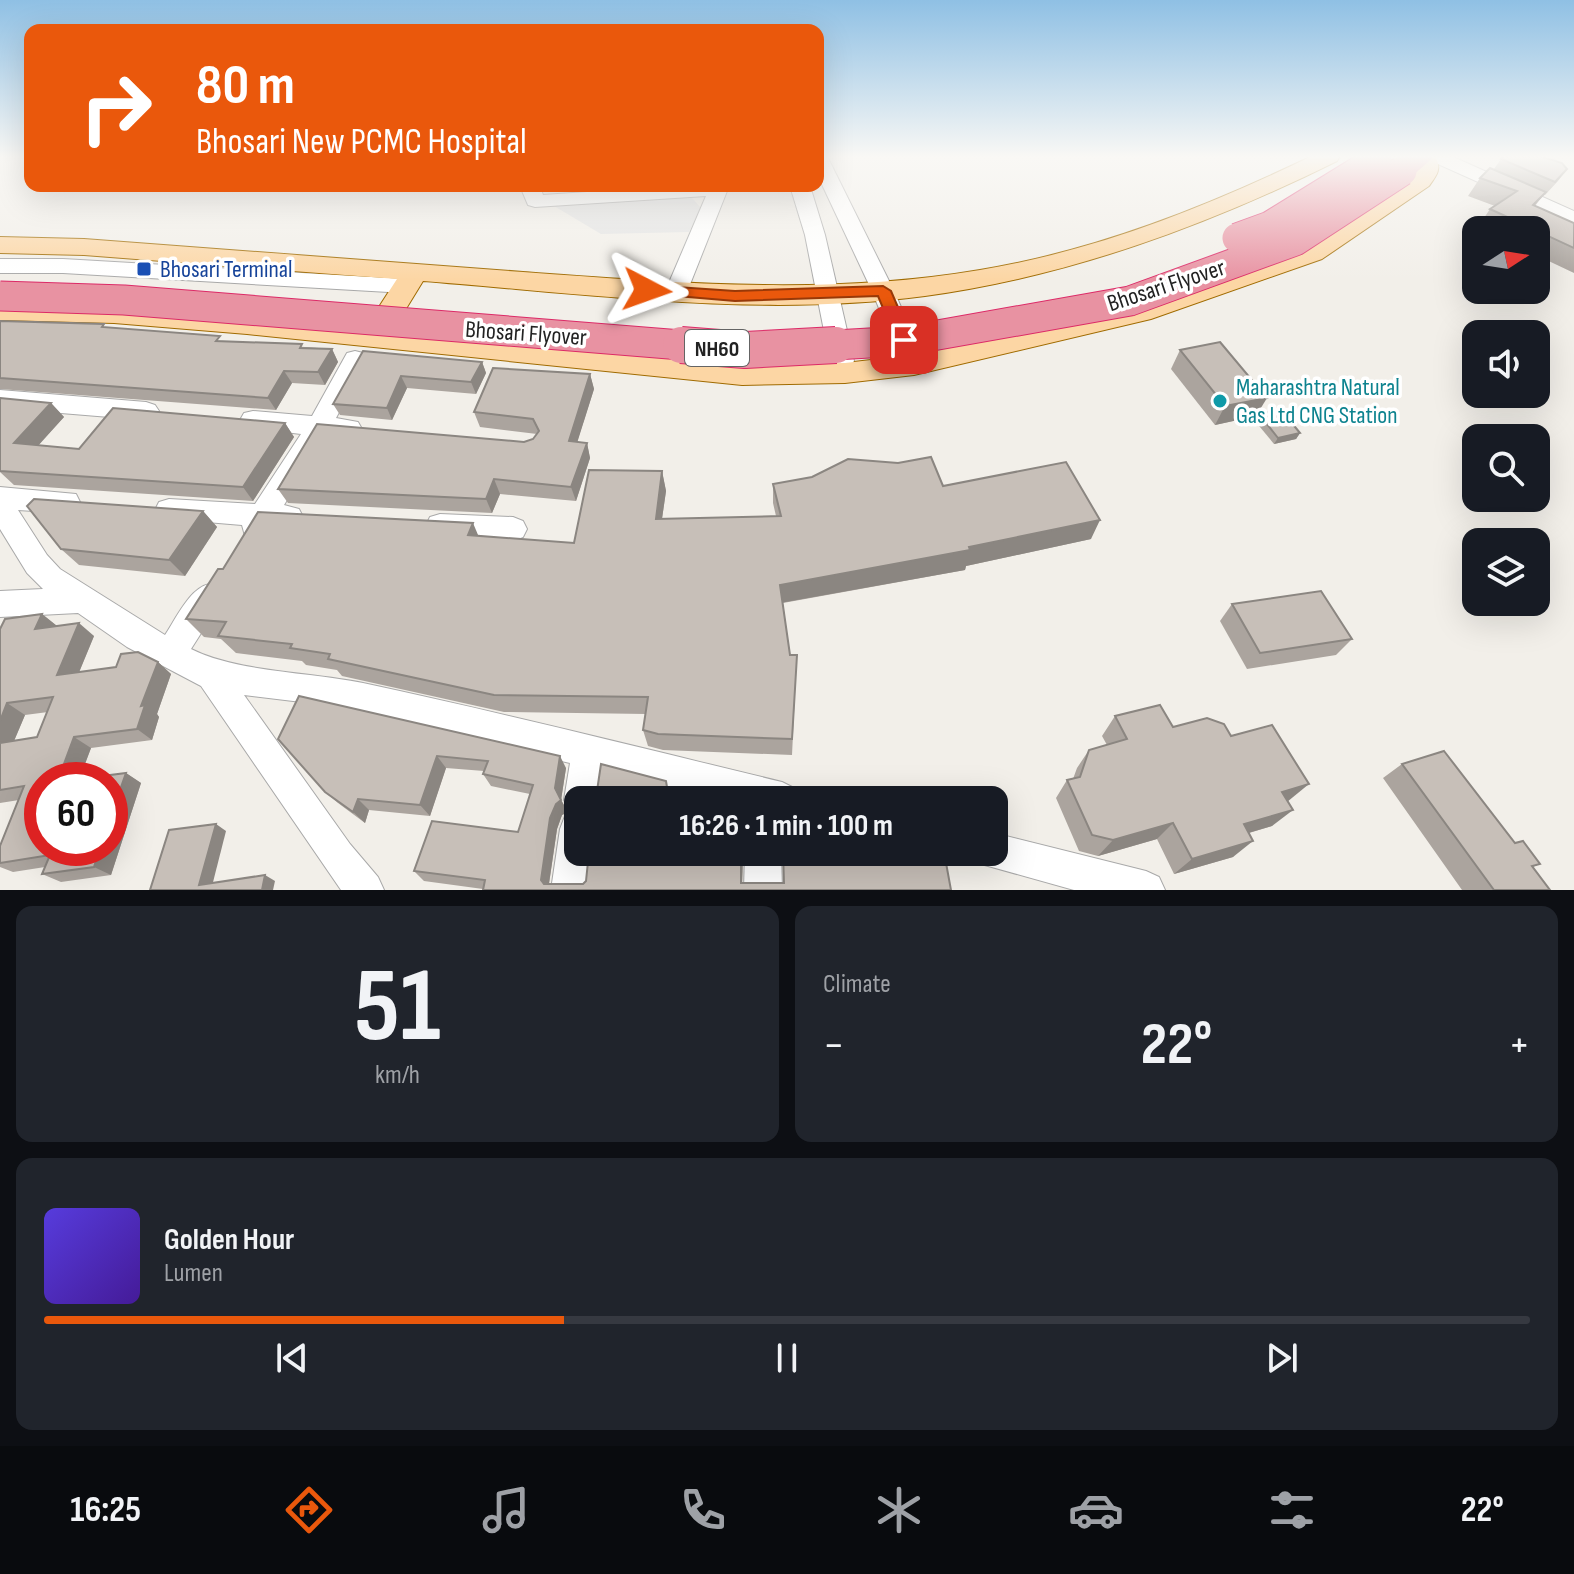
<!DOCTYPE html>
<meta charset="utf-8">
<style>
body{margin:0;font-family:"Sofia Sans Condensed",sans-serif;background:#20242c;color:#f1f3f6;height:100vh;display:flex;flex-direction:column;font-size:30px;white-space:nowrap}
*{box-sizing:border-box;margin:0}
p{font-size:26px;color:#9ea1a6}
.icon{flex:none;width:44px;height:44px;fill:none;stroke:currentColor;stroke-width:2;stroke-linecap:round;stroke-linejoin:round}
.map{position:relative;height:890px;overflow:hidden}
.drawer{display:flex;flex-direction:column;gap:16px;padding:16px;background:#0d0f14;flex:1}
.drawer>*{flex:none}
.banner{position:absolute;left:24px;top:24px;width:800px;height:168px;border-radius:16px;box-shadow:0 8px 32px #0002;background:#ea580c;color:#fff;overflow:hidden}
.needle{width:52px;rotate:78deg}
.buttons{position:absolute;left:1462px;top:216px;display:grid;gap:16px}
.buttons a{display:grid;place-items:center;width:88px;height:88px;border-radius:16px;background:#171b24;box-shadow:0 8px 32px #0002;font-size:40px}
.speed{position:absolute;left:24px;top:762px;display:flex;gap:16px;font-size:40px;font-weight:700;text-align:center}
.speed>*{display:grid;place-content:center;width:104px;height:104px;border-radius:50%;background:#171b24;box-shadow:0 8px 32px #0002;line-height:1}
.speed .limit{border:12px solid #d22;background:#fff;color:#111}
.pin{position:absolute;display:grid;place-items:center;width:68px;height:68px;color:#fff;margin:-34px;border-radius:16px;box-shadow:0 4px 12px #0006}
.me{position:absolute;width:88px;margin:-44px;rotate:94deg;stroke-linejoin:round;filter:drop-shadow(0 0 6px #0008)}
.turn{display:flex;align-items:center;gap:28px;height:168px;padding:0 40px;font-size:36px}
.turn .icon{width:104px;height:104px;stroke-width:2.5}
.turn b{display:block;font-size:56px;line-height:68px}
.big{font-size:60px;font-weight:700;line-height:1.1}
.drawer .card{flex:1;display:flex;flex-direction:column;justify-content:center;gap:12px;min-width:0;padding:0 28px;border-radius:16px;background:#20242c}
.drawer .dial{align-items:center;gap:0}
.dial b{font-size:104px;line-height:1}
.song{display:flex;align-items:center;gap:24px}
.cover{width:96px;height:96px;border-radius:12px;background:linear-gradient(135deg,hsl(250 70% 55%),hsl(260 70% 35%))}
.played{height:8px;border-radius:4px;background:linear-gradient(90deg,#ea580c 35%,#363941 35%)}
.keys{display:flex;justify-content:space-around;direction:ltr}
.heat{display:flex;justify-content:space-between;align-items:center;font-size:44px;direction:ltr}
.drawer .tiles{flex:1;display:grid;gap:16px;grid-template-columns:1fr 1fr}
.card:last-child{grid-column:span 2}
.trip{position:absolute;left:564px;top:786px;width:444px;height:80px;border-radius:16px;background:#171b24;box-shadow:0 8px 32px #0002;font-weight:700;line-height:80px;text-align:center}
.tab-bar{display:flex;height:128px;justify-content:space-around;align-items:center;background:#090b0e;color:#9ea1a6}
.tab-bar .icon{width:56px;height:56px}
.tab-bar .selected{color:#ea580c}
.tab-bar b{font-size:36px;color:#f1f3f6}
.map>svg:first-child{display:block}
</style>
<div class="map">
<svg width="1574" height="890" viewBox="0 0 1574 890">
<rect width="100%" height="100%" fill="#f2efe9"/>
<polygon fill="#e2e2e2" points="692,198 701,208 689,232 601,234 549,203"/>
<g fill="none" stroke-linecap="round" stroke-linejoin="round">
<defs>
<g id="minor">
<polygon points="818,156 827,156 894,291 924,360 920,366 912,368 904,366 900,360 872,291 818,176"/>
<polygon points="1427,156 1451,156 1574,211 1574,225 1429,160"/>
<polygon points="520,186 540,186 543,195 675,186 729,186 687,292 684,297 668,297 665,292 706,196 535,207 528,205"/>
<polygon points="790,186 810,186 825,235 854,361 850,367 842,369 834,367 830,361 805,235"/>
<polygon points="0,259 63,259 406,279 414,281 417,286 414,291 406,293 63,273 0,273"/>
<path d="M355 351 363 353 367 359 336 418 358 422 362 429 358 436 349 439 326 436 284 505 299 509 303 517 299 525 289 528 270 527C264 538 258 540 245 536L242 525 159 518 155 510 159 502 169 499 255 504 301 434 244 427 240 420 244 413 253 411 312 416 347 353Z"/>
<polygon points="0,390 146,402 155,405 159,411 155,417 146,420 0,408"/>
<path d="M0 487 76 494 80 502 76 510 66 513 18 510 47 555 60 569 165 635C178 616 195 575 222 585L226 594 191 649C236 672 310 672 363 683 503 713 642 748 782 782L794 788 800 800H713L603 772 600 800H578V852H593L589 890H551L560 829 565 816 572 813 564 800 570 763 318 704 244 695 350 844 378 877 384 890H341L201 686 127 647 78 613 0 617V591L43 589 27 573 0 529Z"/>
<polygon points="440,514 513,517 523,521 527,529 523,537 513,541 440,536 430,533 426,525 430,517"/>
<polygon points="994,833 1146,871 1159,877 1165,890 1074,890 981,864 976,852 994,852"/>
<polygon points="745,852 781,852 782,890 744,890"/>
</g>
<path id="major" d="M1312 156H1340L1337 161C1206 226 1070 276 925 296 759 318 588 294 423 281L393 330 742 365 845 363 914 355 1135 305 1304 247 1413 176 1416 166 1413 156H1435C1442 169 1437 175 1429 186L1322 259 1151 319 914 375 845 383 742 385 247 334 114 323 0 320V302L114 305 366 327 397 279 84 255 0 253V237L84 239C230 250 376 261 523 272 676 283 828 296 980 270 1096 251 1206 207 1312 156Z"/>
<polygon id="highway" points="1406,156 1435,156 1411,177 1393,177 1389,171"/>
</defs>
<use href="#minor" stroke="#a9a9a9" stroke-width="2"/>
<use href="#major" stroke="#a06b00" stroke-width="2"/>
<use href="#highway" stroke="#dc2a67" stroke-width="2"/>
<use href="#minor" fill="#fff" fill-rule="evenodd"/>
<use href="#major" fill="#fcd6a4" fill-rule="evenodd"/>
<use href="#highway" fill="#e892a2" fill-rule="evenodd"/>
<defs>
<g id="highway-bridge-far1">
<polyline points="1237,238 1270,226 1377,160"/>
<polyline points="0,296 124,300 706,347"/>
<polyline points="800,347 904,341 1130,301 1295,241 1402,171"/>
</g>
<polyline id="highway-bridge" points="681,345 745,350 836,345"/>
</defs>
<use href="#highway-bridge-far1" stroke="#dc2a67" stroke-width="31" stroke-linecap="butt"/>
<use href="#highway-bridge" stroke="#dc2a67" stroke-width="38" stroke-linecap="butt"/>
<use href="#highway-bridge-far1" stroke="#e892a2" stroke-width="29"/>
<use href="#highway-bridge" stroke="#e892a2" stroke-width="36"/>
</g>
<g fill="#aba49e" fill-rule="evenodd">
<polygon points="1501,159 1567,169 1558,181 1545,195 1544,194 1535,206 1574,223 1574,273 1536,255 1536,230 1483,230 1478,227 1490,209 1495,206 1468,196 1480,178 1494,169"/>
<polygon points="545,186 621,186 549,192"/>
<polygon points="0,321 106,327 223,341 332,349 338,362 325,385 292,383 276,410 0,389"/>
<polygon points="1180,350 1256,416 1215,425 1171,369"/>
<polygon points="363,351 482,362 486,373 476,394 407,388 392,420 340,415 333,404"/>
<polygon points="590,374 594,389 577,442 587,443 590,458 576,501 500,494 492,513 288,503 278,489 524,442 533,439 537,434 480,427 474,412"/>
<polygon points="51,403 64,417 38,445 79,449 285,423 294,437 253,501 14,485 0,472"/>
<polygon points="1259,414 1300,433 1296,439 1274,444 1255,421"/>
<polygon points="662,471 666,491 662,519 776,516 773,503 773,484 943,486 1091,539 966,566 965,570 783,603 790,655 796,673 792,755 663,750 648,746 643,730 646,714 504,712 342,676 337,670 306,665 302,661 236,653 221,639 204,637 186,619 223,569 478,536 574,543"/>
<polygon points="203,511 217,527 185,576 79,565 61,549"/>
<polygon points="1232,604 1352,639 1336,655 1247,669 1220,621"/>
<path d="M42 614 57 626 94 636 79 672 158 662 171 674 157 714 159 717 152 740 91 748 79 779 126 773 141 783 111 875 61 882 42 874 45 867 13 872 0 867V846L19 800 0 803V629ZM48 712 37 737 14 741 25 715Z"/>
<polygon points="1115,716 1231,736 1288,801 1272,826 1249,833 1233,857 1174,874 1157,839 1098,856 1079,851 1056,798 1067,780 1073,779 1077,768 1089,750 1107,745 1102,736"/>
<polygon points="278,739 566,768 561,800 568,812 562,815 557,829 549,884 583,884 743,852 742,883 951,890 483,889 424,881 414,871 518,832 530,794 491,786 483,774 484,771 446,768 430,816 369,810 365,823 338,803 325,792"/>
<polygon points="1402,764 1515,843 1540,864 1533,867 1550,890 1462,890 1383,778"/>
</g>
<g fill="#8b8681">
<polygon points="332,349 338,362 325,385 318,372"/>
<polygon points="482,362 486,373 476,394 471,382"/>
<polygon points="284,371 292,383 276,410 268,398"/>
<polygon points="590,374 594,389 573,456 569,441"/>
<polygon points="401,376 407,388 392,420 387,408"/>
<polygon points="1267,398 1256,416 1215,425 1225,406"/>
<polygon points="51,403 64,417 28,457 14,443"/>
<polygon points="285,423 294,437 253,501 243,487"/>
<polygon points="1300,433 1296,439 1274,444 1278,438"/>
<polygon points="587,443 590,458 576,501 571,487"/>
<polygon points="662,471 666,491 659,539 656,519"/>
<polygon points="494,479 500,494 492,513 486,499"/>
<polygon points="203,511 217,527 185,576 169,560"/>
<polygon points="1100,520 1091,539 966,566 965,570 780,603 780,585 969,547"/>
<polygon points="473,523 481,542 468,535"/>
<polygon points="42,614 57,626 35,629"/>
<polygon points="79,623 94,636 73,687 57,675"/>
<polygon points="158,662 171,674 157,714 159,717 152,740 137,729 141,706"/>
<polygon points="7,703 25,715 8,755 0,750 0,721"/>
<polygon points="74,737 91,748 79,780 58,780"/>
<polygon points="437,756 446,768 430,816 420,805"/>
<polygon points="560,756 566,768 561,800 555,788"/>
<polygon points="126,773 141,783 111,875 94,867 100,848 110,848 110,818"/>
<polygon points="1309,784 1287,802 1282,792"/>
<polygon points="358,799 369,810 365,823 353,812"/>
<polygon points="561,800 568,812 562,815 557,829 548,890 541,880 550,818 556,804"/>
<polygon points="1293,810 1272,826 1224,840 1244,824"/>
<polygon points="1173,823 1157,839 1098,856 1113,840"/>
<polygon points="216,824 226,831 211,890 199,885"/>
<polygon points="1253,841 1233,857 1174,874 1192,859"/>
<polygon points="741,852 743,852 742,890 741,883"/>
<polygon points="265,875 275,881 273,890 262,890"/>
</g>
<g fill="#c7bfb8" stroke="#8b8681" stroke-width="2">
<polygon points="1504,156 1540,156 1562,163 1567,169 1555,182 1501,159"/>
<polygon points="1490,168 1546,192 1533,205 1574,223 1574,248 1490,209 1517,191 1480,178"/>
<polygon points="0,321 104,324 102,327 220,336 216,341 302,344 300,348 332,349 318,372 284,371 268,398 0,378"/>
<polygon points="1220,342 1267,398 1225,406 1180,350"/>
<polygon points="363,351 482,362 471,382 401,376 387,408 333,404"/>
<polygon points="493,368 590,374 569,441 587,443 571,487 494,479 486,499 278,489 317,424 524,442 533,439 539,431 533,419 474,412"/>
<polygon points="0,398 51,403 14,443 79,449 113,408 285,423 243,487 0,471"/>
<polygon points="1281,410 1300,433 1278,438 1259,414"/>
<polygon points="931,457 943,486 1066,462 1100,520 969,547 970,550 780,585 790,655 797,655 792,739 658,734 643,730 648,697 494,695 328,659 330,654 290,648 292,644 218,636 226,622 186,619 218,569 223,569 258,512 473,523 468,535 574,543 589,470 662,471 656,519 781,516 773,484 812,477 848,459 898,463"/>
<polygon points="34,499 203,511 169,560 61,549 27,506"/>
<polygon points="1321,591 1352,639 1260,653 1232,604"/>
<polygon points="42,614 35,629 79,623 57,675 116,667 121,654 138,652 158,662 141,706 145,705 137,729 74,737 58,780 42,780 42,848 100,848 94,867 42,874 50,855 0,863 0,846 24,786 0,790 0,743 37,737 53,697 7,703 0,721 0,629 5,619"/>
<polygon points="299,696 560,756 555,788 561,800 556,804 550,818 541,880 544,884 583,884 586,881 589,852 741,852 741,883 784,883 783,852 944,852 951,890 483,890 485,880 414,871 432,821 518,832 533,785 483,774 488,761 437,756 420,805 358,799 353,812 325,792 278,739"/>
<polygon points="1160,705 1173,727 1207,718 1224,724 1231,736 1272,725 1309,784 1282,792 1293,810 1244,824 1253,841 1192,859 1173,823 1113,840 1092,835 1067,780 1080,777 1089,750 1127,739 1115,716"/>
<polygon points="1444,751 1515,843 1523,841 1540,864 1532,866 1550,890 1494,890 1402,764"/>
<polygon points="601,764 666,781 669,799 754,796 754,800 578,800 578,839 575,839 575,792 597,791"/>
<polygon points="126,773 110,818 110,780 71,780"/>
<polygon points="216,824 199,885 265,875 262,890 150,890 169,830"/>
</g>
<linearGradient id="sky" x2="0" y2="1"><stop stop-color="#8fc0e4"/><stop offset="0.56" stop-color="#f9f8f5"/><stop offset="1" stop-color="#f9f8f5" stop-opacity="0"/></linearGradient>
<rect width="1574" height="280" fill="url(#sky)"/>
<polygon fill="#ea580c" stroke="#983908" stroke-width="2" points="647,285 735,291 883,286 891,291 912,340 910,344 898,344 878,296 735,301 642,293 642,286"/>
<rect fill="#1a4fb4" stroke="#fff" stroke-width="3" x="136" y="261" width="16" height="16" rx="4"/>
<circle fill="#0f9aa8" stroke="#fff" stroke-width="3" cx="1220" cy="401" r="8"/>
<g text-anchor="middle" stroke-width="7" stroke-linejoin="round" paint-order="stroke">
<rect fill="#fff" stroke="#646464" stroke-width="2" x="685" y="330" width="64" height="36" rx="6"/>
<g font-size="22" font-weight="bold" fill="#222">
<text x="717" y="356">NH60</text>
</g>
<g font-size="24" fill="#164399" stroke="#fff" text-anchor="start">
<text x="160" y="277">Bhosari Terminal</text>
</g>
<g font-size="24" fill="#222" stroke="#fff">
<text transform="translate(1166 285) rotate(-18)" y="8">Bhosari Flyover</text>
<text transform="translate(526 333) rotate(4)" y="8">Bhosari Flyover</text>
</g>
<g font-size="24" fill="#0d838f" stroke="#fff" text-anchor="start">
<text x="1236" y="395">Maharashtra Natural<tspan x="1236" dy="28">Gas Ltd CNG Station</tspan></text>
</g>
</g>
</svg>
<div class="buttons">
<a><svg class="needle" viewBox="-14 -14 28 28"><path d="M0-13l5 13h-10z" fill="#e53935"/><path d="M0 13l5-13h-10z" fill="#9ea1a6"/></svg></a>
<a><svg class="icon" aria-label="sound" viewBox="0 0 24 24"><path d="M4 9h4l5-4v14l-5-4H4zM17 9q2 3 0 6"/></svg></a>
<a><svg class="icon" aria-label="search" viewBox="0 0 24 24"><circle cx="10" cy="10" r="6"/><path d="M15 15l6 6"/></svg></a>
<a><svg class="icon" aria-label="layers" viewBox="0 0 24 24"><path d="M12 4l9 5-9 5-9-5zM3 14l9 5 9-5"/></svg></a>
</div>
<div class="speed"><div class="limit">60</div></div>
<div class="pin" style="left:904px;top:340px;background:#d93025"><svg class="icon" aria-label="arrive" viewBox="0 0 24 24"><path d="M6 21V4h12l-3 4 3 4H6"/></svg></div>
<svg class="me" style="left:647px;top:290px" viewBox="-20 -20 40 40"><path d="M0-17L14 15 0 8-14 15z" fill="#ea580c" stroke="#fff" stroke-width="4"/></svg>
<div class="trip">16:26 · 1 min · 100 m</div>
<div class="banner">
<div class="turn"><svg class="icon" aria-label="right" viewBox="0 0 24 24"><path d="M7 20v-9h11M14 6l5 5-5 5"/></svg><div><b>80 m</b>Bhosari New PCMC Hospital</div></div>
</div>
</div>
<section class="drawer">
<div class="tiles">
<div class="card dial"><b>51</b><p>km/h</p></div>
<div class="card"><p>Climate</p>
<div class="heat"><a>−</a><b class="big">22°</b><a>+</a></div>
</div>
<div class="card">
<div class="song"><i class="cover"></i><div><b>Golden Hour</b><p>Lumen</p></div></div>
<div class="played"></div>
<div class="keys"><svg class="icon" aria-label="previous" viewBox="0 0 24 24"><path d="M18 5L8 12l10 7zM5 5v14"/></svg><svg class="icon" aria-label="pause" viewBox="0 0 24 24"><path d="M8 5v14M16 5v14"/></svg><svg class="icon" aria-label="next" viewBox="0 0 24 24"><path d="M6 5l10 7-10 7zM19 5v14"/></svg></div>
</div>
</div>
</section>
<nav class="tab-bar">
<b>16:25</b>
<svg class="icon selected" aria-label="directions" viewBox="0 0 24 24"><path d="M12 3l9 9-9 9-9-9zM9 14v-3h6M13 9l2 2-2 2"/></svg>
<svg class="icon" aria-label="music" viewBox="0 0 24 24"><path d="M9 18V5l10-2v13"/><circle cx="6" cy="18" r="3"/><circle cx="16" cy="16" r="3"/></svg>
<svg class="icon" aria-label="phone" viewBox="0 0 24 24"><path d="M5 4h4l2 5-3 2q2 4 5 5l2-3 5 2v4C11 20 4 13 5 4z"/></svg>
<svg class="icon" aria-label="climate" viewBox="0 0 24 24"><path d="M12 3v18M4 7l16 10M4 17L20 7"/></svg>
<svg class="icon" aria-label="car" viewBox="0 0 24 24"><path d="M5 17H2v-5l4-1 3-4h7l3 4 3 1v5h-3M9 17h6M6 11h13"/><circle cx="7" cy="17" r="2"/><circle cx="17" cy="17" r="2"/></svg>
<svg class="icon" aria-label="filters" viewBox="0 0 24 24"><path d="M4 7h16M4 17h16"/><circle cx="9" cy="7" r="2"/><circle cx="15" cy="17" r="2"/></svg>
<b>22°</b>
</nav>
